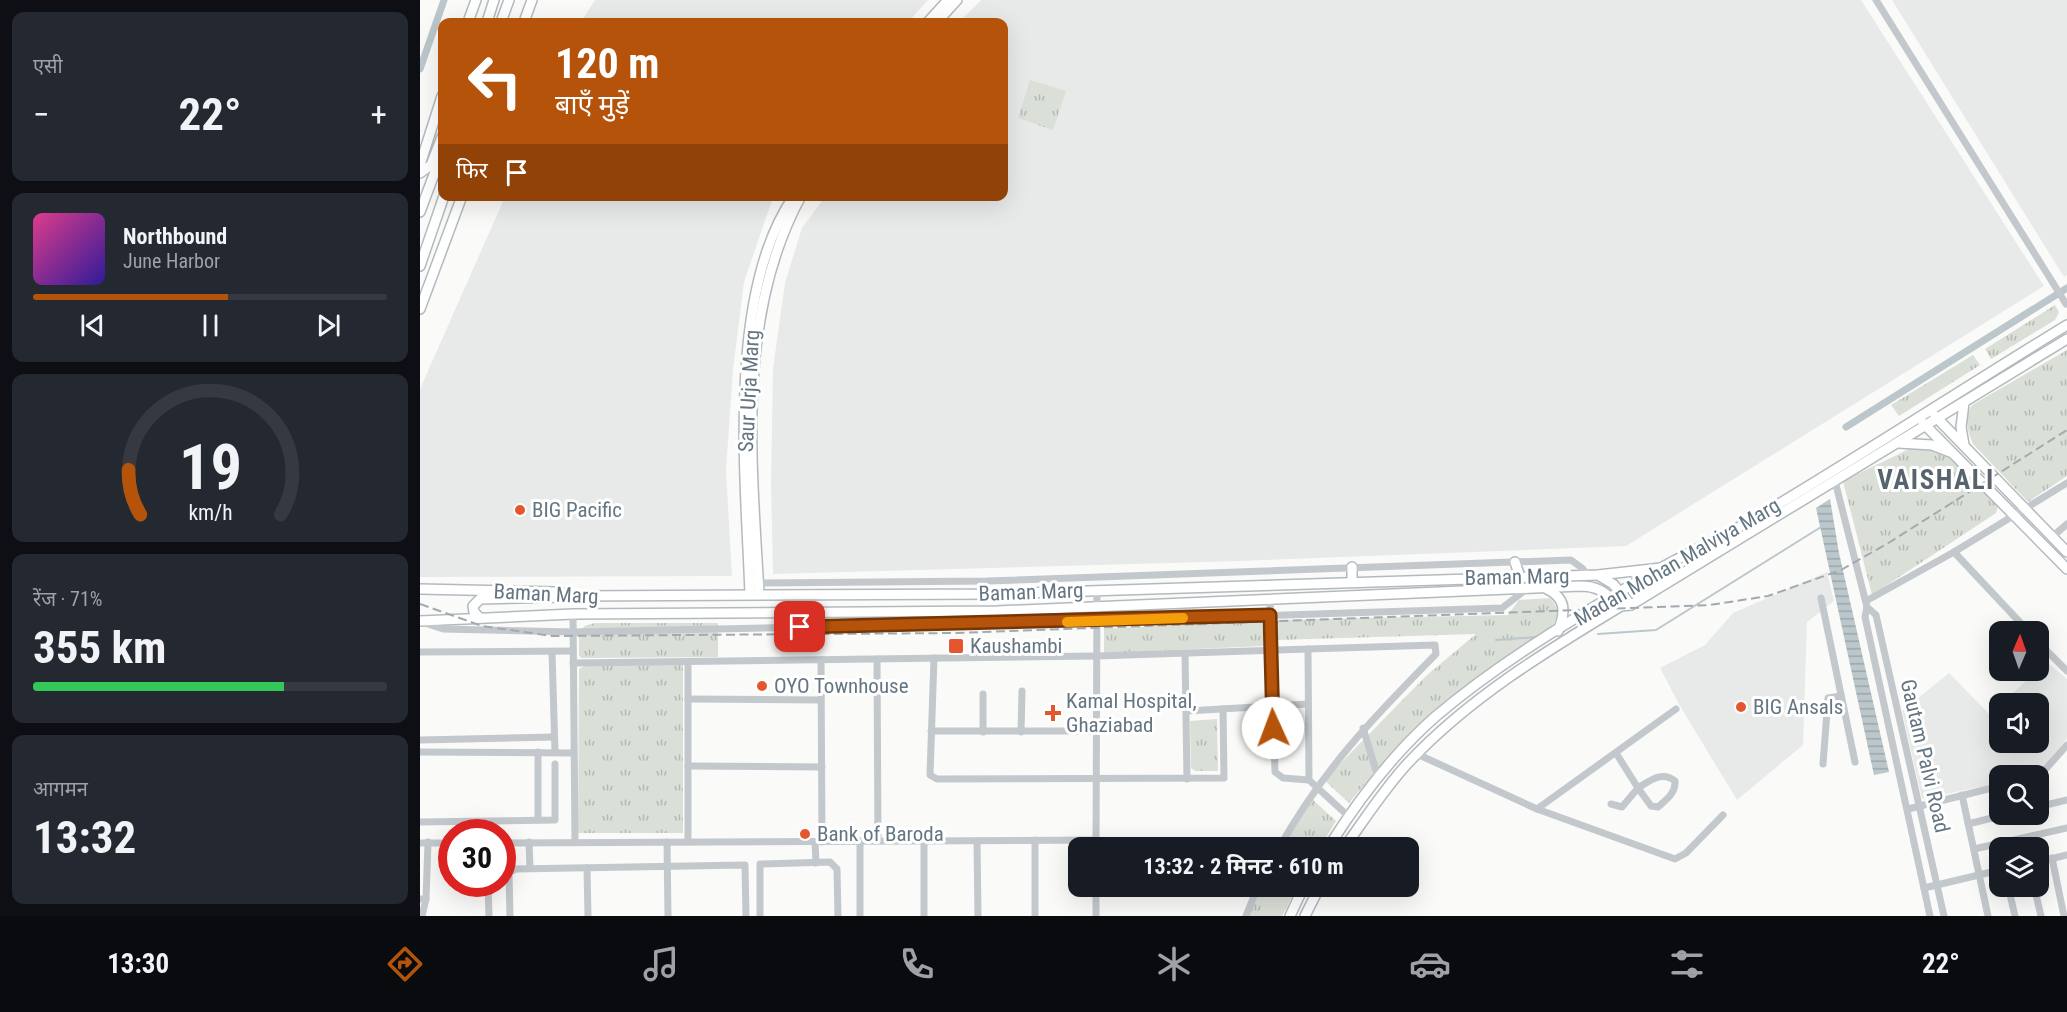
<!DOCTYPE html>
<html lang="hi">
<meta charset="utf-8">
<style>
body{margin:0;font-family:"Roboto Condensed","Noto Sans Devanagari",sans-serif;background:#242831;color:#f1f3f6;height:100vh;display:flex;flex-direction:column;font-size:22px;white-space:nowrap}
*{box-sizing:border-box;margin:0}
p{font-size:20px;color:#9ea1a6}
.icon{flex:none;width:33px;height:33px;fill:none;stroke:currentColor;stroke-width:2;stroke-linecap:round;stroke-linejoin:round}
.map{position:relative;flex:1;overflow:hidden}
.drawer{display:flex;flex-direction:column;gap:12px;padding:12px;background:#0d0f14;width:420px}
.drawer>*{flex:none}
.guide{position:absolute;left:18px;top:18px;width:570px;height:183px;border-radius:12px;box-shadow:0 6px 24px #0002;background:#b45309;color:#fff;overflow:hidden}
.needle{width:39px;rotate:2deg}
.tools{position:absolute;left:1569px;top:621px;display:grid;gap:12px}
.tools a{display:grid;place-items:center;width:60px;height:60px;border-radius:12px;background:#171b24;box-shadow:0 6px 24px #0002;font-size:30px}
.speed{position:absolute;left:18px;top:819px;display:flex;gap:12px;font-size:30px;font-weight:700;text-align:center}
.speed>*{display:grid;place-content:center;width:78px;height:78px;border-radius:50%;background:#171b24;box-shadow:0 6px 24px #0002;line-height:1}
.speed .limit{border:9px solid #d22;background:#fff;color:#111}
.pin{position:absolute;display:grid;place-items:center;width:51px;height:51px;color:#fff;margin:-26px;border-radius:12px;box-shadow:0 3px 9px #0006}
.me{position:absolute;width:66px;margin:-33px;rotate:358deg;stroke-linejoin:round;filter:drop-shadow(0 0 4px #0008)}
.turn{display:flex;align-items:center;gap:21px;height:126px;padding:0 18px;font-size:27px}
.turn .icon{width:78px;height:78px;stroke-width:2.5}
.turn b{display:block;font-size:42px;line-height:51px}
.then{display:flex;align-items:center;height:57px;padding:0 18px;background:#0003;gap:12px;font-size:22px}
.big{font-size:45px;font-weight:700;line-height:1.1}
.drawer .widget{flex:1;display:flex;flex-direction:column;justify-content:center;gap:9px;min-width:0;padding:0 21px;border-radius:12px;background:#242831}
.drawer .dial{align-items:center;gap:0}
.dial svg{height:156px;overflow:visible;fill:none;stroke:#363941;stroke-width:7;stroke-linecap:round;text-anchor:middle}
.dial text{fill:#f1f3f6;stroke:none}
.song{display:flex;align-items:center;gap:18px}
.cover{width:72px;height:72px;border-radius:9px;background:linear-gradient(135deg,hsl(330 70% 55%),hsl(250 70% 35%))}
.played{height:6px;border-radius:3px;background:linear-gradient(90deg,#b45309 55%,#363941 55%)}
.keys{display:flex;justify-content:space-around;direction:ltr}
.heat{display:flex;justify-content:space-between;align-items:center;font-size:33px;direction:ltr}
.charge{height:9px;border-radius:4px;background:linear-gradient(90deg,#34c759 71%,#363941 0)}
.trip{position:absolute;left:648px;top:837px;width:351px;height:60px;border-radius:12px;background:#171b24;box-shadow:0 6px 24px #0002;font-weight:700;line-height:60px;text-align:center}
.dock{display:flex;height:96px;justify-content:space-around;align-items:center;background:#090b0e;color:#9ea1a6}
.dock .icon{width:42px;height:42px}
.dock .current{color:#b45309}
.dock b{font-size:27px;color:#f1f3f6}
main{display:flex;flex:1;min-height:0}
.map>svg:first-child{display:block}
</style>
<main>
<section class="drawer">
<div class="widget"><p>एसी</p>
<div class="heat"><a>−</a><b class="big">22°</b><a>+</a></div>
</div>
<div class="widget">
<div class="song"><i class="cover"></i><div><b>Northbound</b><p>June Harbor</p></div></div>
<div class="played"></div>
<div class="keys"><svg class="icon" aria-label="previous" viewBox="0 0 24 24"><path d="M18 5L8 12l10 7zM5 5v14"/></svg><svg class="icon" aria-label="pause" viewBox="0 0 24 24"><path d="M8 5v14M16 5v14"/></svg><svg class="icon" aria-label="next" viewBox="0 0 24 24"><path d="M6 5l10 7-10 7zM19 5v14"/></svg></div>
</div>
<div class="widget dial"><svg viewBox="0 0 100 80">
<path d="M14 69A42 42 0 1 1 86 69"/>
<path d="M14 69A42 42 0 0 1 8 46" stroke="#b45309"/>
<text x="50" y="56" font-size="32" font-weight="700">19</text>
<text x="50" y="72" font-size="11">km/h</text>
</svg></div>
<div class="widget"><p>रेंज · 71%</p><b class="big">355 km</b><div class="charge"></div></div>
<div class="widget"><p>आगमन</p><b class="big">13:32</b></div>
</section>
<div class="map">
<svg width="1647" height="916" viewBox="0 0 1647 916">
<defs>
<pattern id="grass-tufts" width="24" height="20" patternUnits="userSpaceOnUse" patternTransform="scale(1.5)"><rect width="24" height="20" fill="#dadfd7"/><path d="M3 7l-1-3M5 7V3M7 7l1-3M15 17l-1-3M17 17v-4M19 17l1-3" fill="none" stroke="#b4b9b4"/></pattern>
<pattern id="water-rules" width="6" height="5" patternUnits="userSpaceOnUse" patternTransform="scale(1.5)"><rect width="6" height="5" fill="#bbc7cb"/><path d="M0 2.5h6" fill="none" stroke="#9ca6aa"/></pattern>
</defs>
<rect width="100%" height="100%" fill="#fafaf8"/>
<g fill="#e8e9e9">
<polygon points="175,0 508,0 488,22 161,22"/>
<polygon points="561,0 1441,0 1624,286 1206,546 820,561 353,574 351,484 353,369 365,283 382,228 405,197 584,196 584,22 539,22"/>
<polygon points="1472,0 1647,0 1647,275 1644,277"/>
<polygon points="85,197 353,197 324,282 313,369 306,471 312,576 0,577 0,389"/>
<polygon points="1407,572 1414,601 1387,622 1383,745 1317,800 1260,706 1240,668 1285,645 1313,613"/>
<polygon points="1626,661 1647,679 1647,738 1627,765 1609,775 1580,776 1579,783 1502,799 1482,711 1529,673 1571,716 1579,707 1580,742 1618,742 1618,704 1583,703"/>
</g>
<g fill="url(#grass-tufts)">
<polygon points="610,80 646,91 633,130 598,118"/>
<polygon points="1635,305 1639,312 1635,320 1571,359 1565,349"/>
<path d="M1647 350V476L1608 502 1553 444C1547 430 1544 418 1552 405Z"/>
<polygon points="1553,355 1560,365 1479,416 1471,405"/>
<polygon points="1502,446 1536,461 1578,506 1576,513 1452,595 1423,481 1489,449"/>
<path d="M1130 598C1139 608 1139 613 1133 625 1098 655 1056 676 1021 706 986 735 958 768 929 803L904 780 1006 676 1056 634 857 640 856 620 1088 615 1099 600Z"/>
<polygon points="842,620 844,646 684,653 684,629"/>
<polygon points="175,623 298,623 298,657 162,658 159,656 159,631 165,626"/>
<polygon points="263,663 263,833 158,833 159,669 168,664"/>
<polygon points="797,719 798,771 775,771 771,768 770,721"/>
<polygon points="891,798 916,821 900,847 861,848"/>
<polygon points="842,887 877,887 862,916 828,916"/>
</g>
<polygon fill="url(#water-rules)" points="1410,499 1419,553 1469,772 1454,775 1396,508"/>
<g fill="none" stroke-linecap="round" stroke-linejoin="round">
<g stroke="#bbc7cb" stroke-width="2">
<polyline points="1178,634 1236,630 1401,527"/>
<polyline points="1076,640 1118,637"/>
</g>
<g stroke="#bbc7cb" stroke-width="7">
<polyline points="0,69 24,0"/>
<polyline points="1426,427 1647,288"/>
</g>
<defs>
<g id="secondary">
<polyline points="48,22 56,0"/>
<polyline points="67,22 74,0"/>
<polyline points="81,22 89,0"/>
<polyline points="104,22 112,0"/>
<polyline points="508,22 528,0"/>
<polyline points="517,22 537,0"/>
<polyline points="0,165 22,96"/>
<polyline points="0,173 11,165 22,137"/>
<polyline points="0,212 22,153"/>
<polyline points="0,266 24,196"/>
<polyline points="0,309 42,196"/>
<polyline points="1544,403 1541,427 1544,445"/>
<polyline points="1515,416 1647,552"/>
<polyline points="1503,423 1647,569"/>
<polyline points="1479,443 1512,445 1530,452"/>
<polyline points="1095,562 1100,577"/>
<polyline points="932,567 932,581"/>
<polyline points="1178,575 1193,584 1211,605"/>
<polyline points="0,589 134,592 157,596 575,594 1178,575 1241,568"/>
<path d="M1127 589C1146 598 1146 612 1138 631"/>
<path d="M330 594C326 480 306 293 374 196"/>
<path d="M339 594C332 463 315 317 381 196"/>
<polyline points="60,618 54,612 53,606 60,599 146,597"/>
<path d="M0 621 153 614 577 611 1160 586C1180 586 1186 594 1201 606"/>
<path d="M908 848C938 800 973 754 1015 717 1083 659 1164 612 1241 568 1273 550 1307 535 1339 516 1443 454 1544 388 1647 325"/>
<path d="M924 848C945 819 964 789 988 763 1049 698 1125 652 1201 606L1211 605 1647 339"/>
<polyline points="870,916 884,886"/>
<polyline points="885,916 900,886"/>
</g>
</defs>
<use href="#secondary" stroke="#b3babf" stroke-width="12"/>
<g stroke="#c3c8cc" stroke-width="7">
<polyline points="1456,0 1633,283"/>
<polyline points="1415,481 1447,607 1445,617 1510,916"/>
<polyline points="1632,537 1647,524"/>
<polyline points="1534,552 1609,632"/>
<polyline points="334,583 567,581 1151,560 1162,568 1168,575"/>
<polyline points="1401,598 1435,762"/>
<polyline points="850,600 855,772 863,778 889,780"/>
<polyline points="1446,601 1534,552 1647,483"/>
<polyline points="1447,607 1456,615 1524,916"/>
<polyline points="153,614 155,842"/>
<polyline points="2,622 23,629 153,632 677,621 1082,608 1108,588"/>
<polyline points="1618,642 1647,671"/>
<polyline points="888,649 889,780 927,815"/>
<polyline points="0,652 153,651"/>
<polyline points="132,652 135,752"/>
<polyline points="765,653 767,779"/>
<polyline points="514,658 510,775 517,779 804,778 803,709"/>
<polyline points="457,659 458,840"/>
<polyline points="401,660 402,842"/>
<path d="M153 663 677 656 1015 645 1016 654C953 718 903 769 859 848"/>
<polyline points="268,699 401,700"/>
<polyline points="767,711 888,704"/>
<polyline points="943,728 958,777"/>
<polyline points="511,731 676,731"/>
<polyline points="563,732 563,694"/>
<polyline points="601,732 602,691"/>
<polyline points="0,740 134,737"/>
<polyline points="0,752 153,753"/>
<polyline points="118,752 118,820"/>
<polyline points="997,754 1117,809 1255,859 1266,853 1303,815"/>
<polyline points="1403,764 1408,698 1421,696"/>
<polyline points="268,766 402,767"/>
<polyline points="1615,776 1623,772 1647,745"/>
<polyline points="1542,795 1568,916"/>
<path d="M1191 804 1202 807 1218 788 1231 806 1238 807C1246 800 1256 793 1255 781 1242 771 1231 780 1218 788L1196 753"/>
<polyline points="1618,807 1647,800"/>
<polyline points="1117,809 1256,709"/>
<polyline points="1488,809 1580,786"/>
<polyline points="0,822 135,820 135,764"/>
<polyline points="1548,824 1588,814"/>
<polyline points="440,841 440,916"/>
<polyline points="557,841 558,916"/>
<polyline points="109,842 110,868"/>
<polyline points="247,842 248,916"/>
<polyline points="268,842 268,662"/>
<polyline points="395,842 396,863"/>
<polyline points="0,843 32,843"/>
<polyline points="82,843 676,840"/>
<polyline points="676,848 677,590"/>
<polyline points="1554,849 1647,828"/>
<polyline points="1632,858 1644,916"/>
<polyline points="1618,862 1647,855"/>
<polyline points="167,868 168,916"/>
<polyline points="68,884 69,916"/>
<polyline points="1588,886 1595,916"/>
<polyline points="1614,886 1621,916"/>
<polyline points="1504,888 1580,870"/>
<polyline points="0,899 6,899 2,916"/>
<polyline points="6,899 8,842"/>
<polyline points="90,916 89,873 95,869 325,865 326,916"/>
<polyline points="340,916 340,864 410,862 417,869 418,916"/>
<polyline points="504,916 504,841"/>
<polyline points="615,916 615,840"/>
<polyline points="676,916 676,886"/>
<polyline points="826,916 838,886"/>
</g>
<use href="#secondary" stroke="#fff" stroke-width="9"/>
<polyline stroke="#a2aab0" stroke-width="2" stroke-dasharray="9 4.5" stroke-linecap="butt" points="0,604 62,626 132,636 536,633 1290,605 1348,596 1421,570 1470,542 1647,430"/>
<polyline stroke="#c3c8cc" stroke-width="7" points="1633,283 1646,304"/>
</g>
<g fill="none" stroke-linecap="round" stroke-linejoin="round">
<defs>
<polyline id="route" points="380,627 850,615 853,728"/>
</defs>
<use href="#route" stroke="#753606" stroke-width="15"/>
<use href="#route" stroke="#b45309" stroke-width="10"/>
<polyline stroke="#f59e0b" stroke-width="10" points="647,622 763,618"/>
</g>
<g fill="#e4572e" stroke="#fff" stroke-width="2">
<circle cx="100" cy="510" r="6"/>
<rect x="528" y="638" width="16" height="16" rx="3"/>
<circle cx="342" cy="686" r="6"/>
<circle cx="1321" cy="707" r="6"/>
<path d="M630 704h6v6h6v6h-6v6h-6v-6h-6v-6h6z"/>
<circle cx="385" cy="834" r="6"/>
</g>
<g text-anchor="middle" stroke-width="6" stroke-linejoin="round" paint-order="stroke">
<g font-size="21" fill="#657683" stroke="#fff">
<text transform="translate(329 391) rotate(-87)" y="7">Saur Urja Marg</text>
<text transform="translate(1257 562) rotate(-30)" y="7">Madan Mohan Malviya Marg</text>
<text transform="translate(1097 577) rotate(-1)" y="7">Baman Marg</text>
<text transform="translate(611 592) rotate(-2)" y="7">Baman Marg</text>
<text transform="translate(126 594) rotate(3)" y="7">Baman Marg</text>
<text transform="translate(1505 756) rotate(77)" y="7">Gautam Palvi Road</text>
</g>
<g font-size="21" fill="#657683" stroke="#fff" text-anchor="start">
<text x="112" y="517">BIG Pacific</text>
<text x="550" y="653">Kaushambi</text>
<text x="354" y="693">OYO Townhouse</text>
<text x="646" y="708">Kamal Hospital,<tspan x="646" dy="24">Ghaziabad</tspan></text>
<text x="1333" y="714">BIG Ansals</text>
<text x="397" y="841">Bank of Baroda</text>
</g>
<g font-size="27" font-weight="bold" letter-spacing="1.5" fill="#57646e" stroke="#fff">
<text x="1516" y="489">VAISHALI</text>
</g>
</g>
</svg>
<div class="tools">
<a><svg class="needle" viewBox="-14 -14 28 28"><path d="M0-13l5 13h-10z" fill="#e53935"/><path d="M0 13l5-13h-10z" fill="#9ea1a6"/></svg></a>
<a><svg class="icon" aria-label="sound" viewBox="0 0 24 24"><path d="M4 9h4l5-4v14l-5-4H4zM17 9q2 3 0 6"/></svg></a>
<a><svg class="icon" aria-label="search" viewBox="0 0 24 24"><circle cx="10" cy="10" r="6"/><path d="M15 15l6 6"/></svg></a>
<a><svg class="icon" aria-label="layers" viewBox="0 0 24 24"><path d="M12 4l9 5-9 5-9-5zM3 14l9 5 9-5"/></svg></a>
</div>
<div class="speed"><div class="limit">30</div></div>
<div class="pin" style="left:380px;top:627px;background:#d93025"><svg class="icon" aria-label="arrive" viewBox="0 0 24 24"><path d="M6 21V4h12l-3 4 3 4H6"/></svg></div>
<svg class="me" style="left:853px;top:728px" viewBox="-20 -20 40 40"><circle r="19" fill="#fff"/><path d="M0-13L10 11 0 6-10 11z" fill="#b45309"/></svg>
<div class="trip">13:32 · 2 मिनट · 610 m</div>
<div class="guide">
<div class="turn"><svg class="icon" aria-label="left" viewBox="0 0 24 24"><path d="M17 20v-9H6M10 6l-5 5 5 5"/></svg><div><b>120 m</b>बाएँ मुड़ें</div></div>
<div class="then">फिर<svg class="icon" aria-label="arrive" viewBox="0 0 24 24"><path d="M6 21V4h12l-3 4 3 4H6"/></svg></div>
</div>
</div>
</main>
<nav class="dock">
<b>13:30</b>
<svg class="icon current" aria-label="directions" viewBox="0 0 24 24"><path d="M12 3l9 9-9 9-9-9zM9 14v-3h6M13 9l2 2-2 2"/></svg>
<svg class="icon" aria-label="music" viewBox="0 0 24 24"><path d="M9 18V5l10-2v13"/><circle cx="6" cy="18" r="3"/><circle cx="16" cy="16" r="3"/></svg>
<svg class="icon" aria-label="phone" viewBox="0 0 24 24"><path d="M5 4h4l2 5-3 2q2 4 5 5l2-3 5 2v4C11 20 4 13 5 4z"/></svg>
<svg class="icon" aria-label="climate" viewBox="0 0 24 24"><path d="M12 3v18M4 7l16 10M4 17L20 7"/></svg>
<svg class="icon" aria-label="car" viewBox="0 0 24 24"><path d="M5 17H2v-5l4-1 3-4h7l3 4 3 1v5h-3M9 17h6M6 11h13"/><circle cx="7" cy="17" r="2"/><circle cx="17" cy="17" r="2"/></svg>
<svg class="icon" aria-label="filters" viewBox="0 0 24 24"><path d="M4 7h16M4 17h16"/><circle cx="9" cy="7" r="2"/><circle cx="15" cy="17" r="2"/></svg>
<b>22°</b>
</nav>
